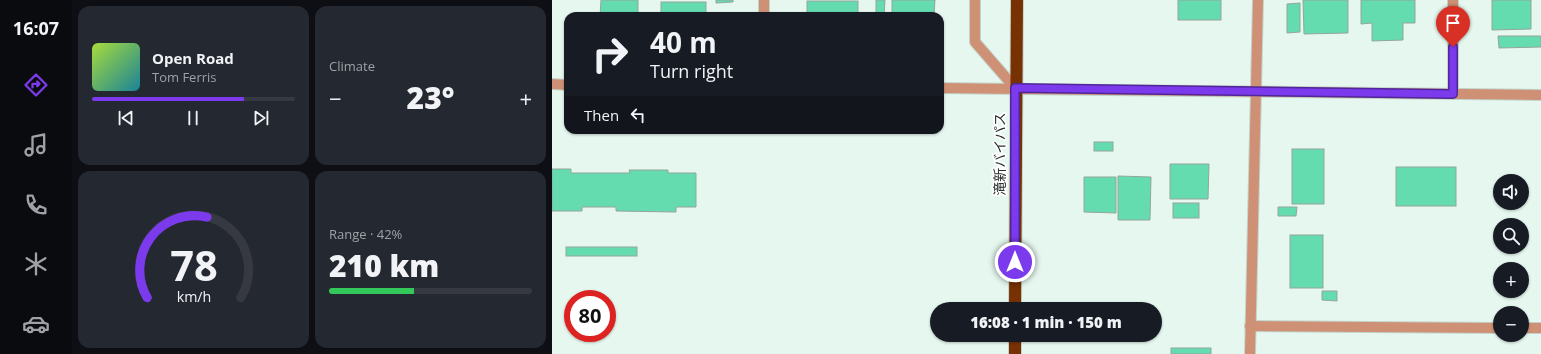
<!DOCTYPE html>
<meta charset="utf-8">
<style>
body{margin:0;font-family:"Open Sans","Noto Sans JP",sans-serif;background:#242831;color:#f1f3f6;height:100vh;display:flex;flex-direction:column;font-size:15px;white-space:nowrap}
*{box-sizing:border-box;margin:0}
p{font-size:13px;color:#9ea1a6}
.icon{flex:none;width:22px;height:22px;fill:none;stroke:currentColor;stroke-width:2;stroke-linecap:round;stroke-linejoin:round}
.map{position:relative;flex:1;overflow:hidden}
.details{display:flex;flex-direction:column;gap:6px;padding:6px;background:#0d0f14;width:480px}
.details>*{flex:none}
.top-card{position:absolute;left:12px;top:12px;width:380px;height:122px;border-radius:12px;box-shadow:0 1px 3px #0004;background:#171b24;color:#f1f3f6;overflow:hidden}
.tools{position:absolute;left:941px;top:174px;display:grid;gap:8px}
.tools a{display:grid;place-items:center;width:36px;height:36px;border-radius:50%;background:#171b24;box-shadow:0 1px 3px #0004;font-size:20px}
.speed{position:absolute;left:12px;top:290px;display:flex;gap:8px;font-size:20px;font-weight:700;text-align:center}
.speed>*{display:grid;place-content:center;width:52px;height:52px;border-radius:50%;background:#171b24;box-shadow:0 1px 3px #0004;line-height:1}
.speed .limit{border:6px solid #d22;background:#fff;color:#111}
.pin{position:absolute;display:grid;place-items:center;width:34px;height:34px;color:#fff;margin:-41px -17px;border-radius:50% 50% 50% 0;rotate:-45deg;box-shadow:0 0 4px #0007}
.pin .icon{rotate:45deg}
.me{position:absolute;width:44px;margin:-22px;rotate:0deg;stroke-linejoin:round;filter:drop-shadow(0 0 3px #0008)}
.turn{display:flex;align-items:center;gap:14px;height:84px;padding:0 20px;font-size:18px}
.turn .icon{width:52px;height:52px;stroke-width:2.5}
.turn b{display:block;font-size:28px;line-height:34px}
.then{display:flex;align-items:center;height:38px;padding:0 20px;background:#0003;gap:8px;font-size:15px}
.big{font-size:30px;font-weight:800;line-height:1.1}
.details .widget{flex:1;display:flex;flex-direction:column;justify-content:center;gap:6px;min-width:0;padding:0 14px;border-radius:12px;background:#242831}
.details .dial{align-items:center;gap:0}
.dial svg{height:104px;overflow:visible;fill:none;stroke:#363941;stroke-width:7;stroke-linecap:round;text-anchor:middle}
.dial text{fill:#f1f3f6;stroke:none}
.song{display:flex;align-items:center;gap:12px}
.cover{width:48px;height:48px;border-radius:6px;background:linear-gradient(135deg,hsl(80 70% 55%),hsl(190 70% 35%))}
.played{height:4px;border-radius:2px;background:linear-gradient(90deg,#7c3aed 75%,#363941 75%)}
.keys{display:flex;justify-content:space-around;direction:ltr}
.heat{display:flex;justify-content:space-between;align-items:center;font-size:22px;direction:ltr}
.charge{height:6px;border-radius:3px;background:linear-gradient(90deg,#34c759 42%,#363941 0)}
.details .tiles{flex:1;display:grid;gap:6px;grid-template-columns:repeat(2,1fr)}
.trip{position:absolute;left:378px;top:302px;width:232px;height:40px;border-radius:20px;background:#171b24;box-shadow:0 1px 3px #0004;font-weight:800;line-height:40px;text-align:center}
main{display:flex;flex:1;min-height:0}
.tabs{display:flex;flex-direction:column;width:72px;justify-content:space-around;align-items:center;background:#090b0e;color:#9ea1a6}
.tabs .icon{width:28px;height:28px}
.tabs .selected{color:#7c3aed}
.tabs b{font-size:18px;color:#f1f3f6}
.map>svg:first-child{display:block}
</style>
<main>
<nav class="tabs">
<b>16:07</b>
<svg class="icon selected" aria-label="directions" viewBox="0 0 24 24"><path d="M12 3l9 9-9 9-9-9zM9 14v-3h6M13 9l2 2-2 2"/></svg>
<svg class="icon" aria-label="music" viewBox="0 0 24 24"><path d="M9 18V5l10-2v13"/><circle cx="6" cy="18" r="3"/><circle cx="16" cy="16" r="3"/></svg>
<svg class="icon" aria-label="phone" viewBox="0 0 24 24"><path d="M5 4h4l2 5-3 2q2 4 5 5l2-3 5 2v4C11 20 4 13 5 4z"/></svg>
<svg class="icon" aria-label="climate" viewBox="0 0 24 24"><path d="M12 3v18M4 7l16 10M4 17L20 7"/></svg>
<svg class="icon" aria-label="car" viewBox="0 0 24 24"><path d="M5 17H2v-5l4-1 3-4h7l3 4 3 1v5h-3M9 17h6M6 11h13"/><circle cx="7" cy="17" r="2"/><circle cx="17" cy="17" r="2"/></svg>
</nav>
<section class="details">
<div class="tiles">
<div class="widget">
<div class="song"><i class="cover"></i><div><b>Open Road</b><p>Tom Ferris</p></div></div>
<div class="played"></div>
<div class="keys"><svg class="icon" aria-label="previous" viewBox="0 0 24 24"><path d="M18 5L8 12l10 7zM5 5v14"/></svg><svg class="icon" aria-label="pause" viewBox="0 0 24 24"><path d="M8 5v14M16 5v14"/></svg><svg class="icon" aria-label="next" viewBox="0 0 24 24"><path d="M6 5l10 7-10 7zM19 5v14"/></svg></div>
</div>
<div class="widget"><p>Climate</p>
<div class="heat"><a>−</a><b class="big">23°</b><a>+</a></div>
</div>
<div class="widget dial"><svg viewBox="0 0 100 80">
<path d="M14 69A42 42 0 1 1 86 69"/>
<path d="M14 69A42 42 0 0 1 60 7" stroke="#7c3aed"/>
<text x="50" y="56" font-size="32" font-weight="700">78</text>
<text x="50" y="72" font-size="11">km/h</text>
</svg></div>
<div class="widget"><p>Range · 42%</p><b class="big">210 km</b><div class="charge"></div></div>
</div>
</section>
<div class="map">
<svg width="989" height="354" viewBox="0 0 989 354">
<rect width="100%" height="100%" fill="#e5f7ee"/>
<g fill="#64dcb0" stroke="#94a59d">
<polygon points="49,0 86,0 86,16 48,16"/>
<polygon points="164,0 181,0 181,2 164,3"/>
<polygon points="324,0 333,0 332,16 324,16"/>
<polygon points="340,0 383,0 382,16 340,16"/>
<rect x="626" y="0" width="43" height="20"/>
<polygon points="751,0 796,0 796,33 752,34"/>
<polygon points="809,0 863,0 863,23 851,23 851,40 820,41 820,23 809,24"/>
<polygon points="940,0 979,0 979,29 940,30"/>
<rect x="255" y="1" width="51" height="15"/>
<rect x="109" y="2" width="45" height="14"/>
<polygon points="748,3 748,32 735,33 735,4"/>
<polygon points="946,36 989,36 989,47 947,48"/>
<rect x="542" y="142" width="19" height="9"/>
<rect x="740" y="149" width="32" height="55"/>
<polygon points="618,164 657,164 656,199 618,199"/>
<rect x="844" y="167" width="60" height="39"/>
<polygon points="0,169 19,169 19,173 78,173 77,170 116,170 116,173 144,173 144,207 124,207 124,212 64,211 64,207 30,207 30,211 0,211"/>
<polygon points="566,176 599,177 598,220 566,220"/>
<polygon points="532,177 564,177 564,213 532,212"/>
<rect x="621" y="203" width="26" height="15"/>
<polygon points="726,207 745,207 744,216 726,216"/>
<rect x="738" y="235" width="33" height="53"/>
<rect x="14" y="247" width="71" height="9"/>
<polygon points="770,291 785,291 785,301 770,300"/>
<rect x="619" y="348" width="40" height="6"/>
</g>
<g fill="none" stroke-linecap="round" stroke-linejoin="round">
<defs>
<g id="minor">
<polyline points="423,0 423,42 463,88"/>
<polyline points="212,16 212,0"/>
<polyline points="0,84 16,85"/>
<polyline points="388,88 989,95"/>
<polyline points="901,94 901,0"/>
<polyline points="698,326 948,328"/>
<polyline points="970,328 989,328"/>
<polyline points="698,354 706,0"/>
</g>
<g id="highway">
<polyline points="463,309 465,0"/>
<polyline points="463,354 463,335"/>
</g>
</defs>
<use href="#minor" stroke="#c3d3cb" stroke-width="12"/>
<use href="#highway" stroke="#c3d3cb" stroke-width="14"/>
<use href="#minor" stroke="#ce9175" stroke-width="10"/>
<use href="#highway" stroke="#783102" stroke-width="12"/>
</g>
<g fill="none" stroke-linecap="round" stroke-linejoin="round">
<defs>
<polyline id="route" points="463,262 463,88 901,94 901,47"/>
</defs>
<use href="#route" stroke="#51269a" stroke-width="10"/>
<use href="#route" stroke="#7c3aed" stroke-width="7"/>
</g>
<g text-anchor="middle" stroke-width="3.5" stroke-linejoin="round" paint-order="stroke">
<g font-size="14" fill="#2a312e" stroke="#fff">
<text transform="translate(448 154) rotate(-90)" y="5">滝新バイパス</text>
</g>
</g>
</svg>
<div class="tools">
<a><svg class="icon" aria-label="sound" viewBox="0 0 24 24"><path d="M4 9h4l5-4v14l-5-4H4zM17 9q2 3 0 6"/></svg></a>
<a><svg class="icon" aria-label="search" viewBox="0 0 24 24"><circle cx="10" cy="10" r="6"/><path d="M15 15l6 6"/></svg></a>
<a>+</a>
<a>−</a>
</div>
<div class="speed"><div class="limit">80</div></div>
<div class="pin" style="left:901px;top:47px;background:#d93025"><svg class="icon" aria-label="arrive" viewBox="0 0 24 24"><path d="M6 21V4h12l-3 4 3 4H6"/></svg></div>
<svg class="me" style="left:463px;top:262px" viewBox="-20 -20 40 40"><circle r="17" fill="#7c3aed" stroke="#fff" stroke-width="3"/><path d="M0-11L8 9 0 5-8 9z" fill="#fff"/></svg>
<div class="trip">16:08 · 1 min · 150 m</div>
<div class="top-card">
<div class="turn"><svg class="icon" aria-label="right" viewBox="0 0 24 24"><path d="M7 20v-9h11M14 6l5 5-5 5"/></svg><div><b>40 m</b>Turn right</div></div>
<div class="then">Then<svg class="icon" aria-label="left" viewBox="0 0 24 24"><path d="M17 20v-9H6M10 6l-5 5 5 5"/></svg></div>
</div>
</div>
</main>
